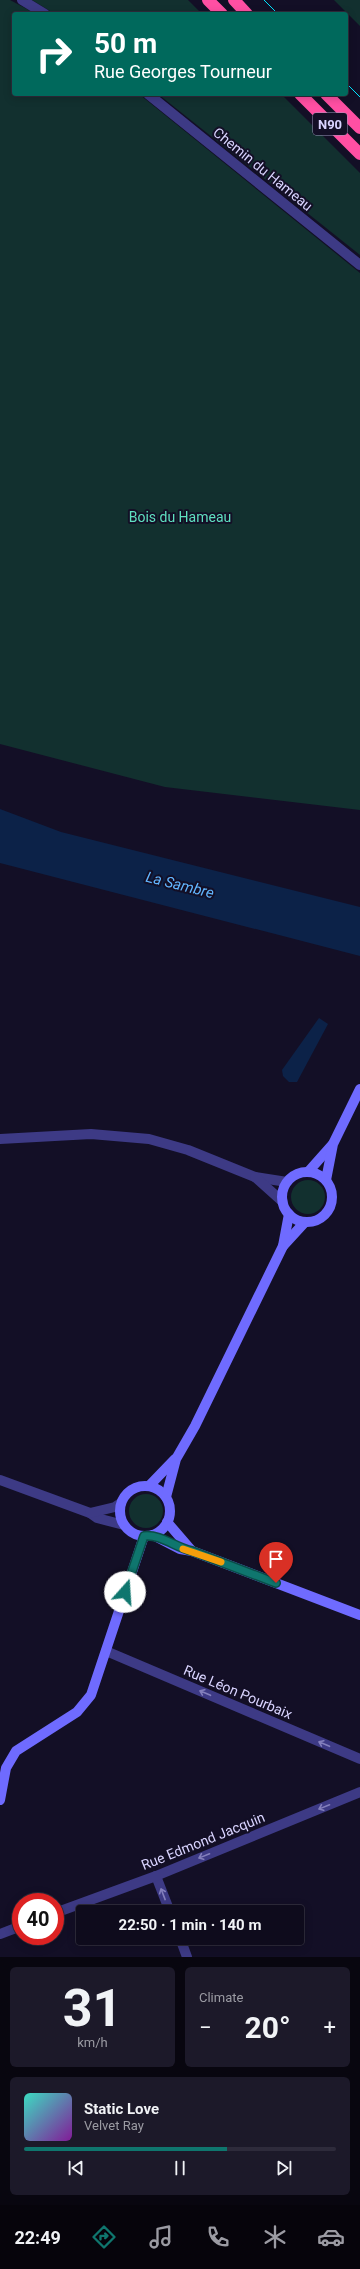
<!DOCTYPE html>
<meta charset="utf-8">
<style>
body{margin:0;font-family:Roboto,sans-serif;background:#1c1929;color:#f1f3f6;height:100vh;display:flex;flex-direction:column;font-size:15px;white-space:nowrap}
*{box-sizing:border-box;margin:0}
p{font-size:13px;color:#9b9ba3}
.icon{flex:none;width:22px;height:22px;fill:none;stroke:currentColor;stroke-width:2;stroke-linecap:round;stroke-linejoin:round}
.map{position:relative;height:1957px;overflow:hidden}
.side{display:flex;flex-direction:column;gap:10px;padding:10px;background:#08060f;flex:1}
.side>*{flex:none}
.top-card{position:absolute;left:12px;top:12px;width:336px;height:84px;border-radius:4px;box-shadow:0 2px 10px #0003,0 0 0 1px #2e2b3b;background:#00695c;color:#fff;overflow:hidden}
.speed{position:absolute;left:12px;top:1893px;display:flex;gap:8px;font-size:20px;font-weight:700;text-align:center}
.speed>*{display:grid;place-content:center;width:52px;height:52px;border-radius:50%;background:#0e0b1c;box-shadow:0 2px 10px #0003,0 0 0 1px #2e2b3b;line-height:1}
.speed .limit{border:6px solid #d22;background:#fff;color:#111}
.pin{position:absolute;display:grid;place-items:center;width:34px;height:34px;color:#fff;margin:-41px -17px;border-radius:50% 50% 50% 0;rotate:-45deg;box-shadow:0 0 4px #0007}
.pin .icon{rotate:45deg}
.me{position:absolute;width:44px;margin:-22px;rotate:19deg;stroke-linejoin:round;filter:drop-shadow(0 0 3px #0008)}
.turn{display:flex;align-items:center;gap:14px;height:84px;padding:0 16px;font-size:18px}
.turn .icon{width:52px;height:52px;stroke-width:2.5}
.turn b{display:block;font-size:28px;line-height:34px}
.big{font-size:30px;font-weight:700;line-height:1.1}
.side .card{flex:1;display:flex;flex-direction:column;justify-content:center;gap:6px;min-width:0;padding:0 14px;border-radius:6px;background:#1c1929}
.side .dial{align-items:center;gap:0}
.dial b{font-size:52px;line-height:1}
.song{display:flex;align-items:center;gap:12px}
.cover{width:48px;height:48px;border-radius:6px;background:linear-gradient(135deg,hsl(170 70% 55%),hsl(290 70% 35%))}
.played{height:4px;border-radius:2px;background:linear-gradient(90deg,#0f766e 65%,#2e2b3b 65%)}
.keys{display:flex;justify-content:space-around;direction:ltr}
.heat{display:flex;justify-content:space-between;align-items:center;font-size:22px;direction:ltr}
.side .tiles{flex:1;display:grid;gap:10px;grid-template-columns:1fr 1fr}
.card:last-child{grid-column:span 2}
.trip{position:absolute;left:76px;top:1905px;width:228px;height:40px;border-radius:4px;background:#0e0b1c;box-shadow:0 2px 10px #0003,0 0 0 1px #2e2b3b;font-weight:700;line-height:40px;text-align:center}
.menu{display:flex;height:64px;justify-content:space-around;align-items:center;background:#06040b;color:#9b9ba3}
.menu .icon{width:28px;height:28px}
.menu .on{color:#0f766e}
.menu b{font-size:18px;color:#f1f3f6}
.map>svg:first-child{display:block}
</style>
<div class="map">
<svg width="360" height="1957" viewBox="0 0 360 1957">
<rect width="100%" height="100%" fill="#130f26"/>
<g fill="#12302f">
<polygon points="0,0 10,0 36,14 14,14 14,94 139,94 360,273 360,810 165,787 0,744"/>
<polygon points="32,0 188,0 202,14 55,14"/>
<polygon points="334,0 360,0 360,26"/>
<polygon points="158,94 281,94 360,173 360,255"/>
<circle cx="308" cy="1197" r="17"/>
<circle cx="146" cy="1511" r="17"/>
</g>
<g fill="#0c2248">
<polygon points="0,809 61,832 360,907 360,956 0,863"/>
<polygon points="319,1018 328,1024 297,1082 289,1082 283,1076 282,1070"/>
</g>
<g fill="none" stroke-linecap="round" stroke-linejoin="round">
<g stroke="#3d3a85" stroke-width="10">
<polyline points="22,0 45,14"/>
<polyline points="148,94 360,265"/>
<polyline points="0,1139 91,1134 149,1139 188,1150 255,1177 287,1182"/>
<polyline points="255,1177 283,1202"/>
<polyline points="0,1480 90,1513 97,1518 124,1525"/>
<polyline points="90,1513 115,1507 121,1503"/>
<polyline points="106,1651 360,1759"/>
<polyline points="156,1876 170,1912"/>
<polyline points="55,1913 156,1876 360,1792"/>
<polyline points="0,1934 21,1926"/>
<polyline points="180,1938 187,1957"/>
</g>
<g stroke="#6f6bff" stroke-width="10">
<polyline points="308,1172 332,1145"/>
<circle cx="307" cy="1197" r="25"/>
<polyline points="326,1180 333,1144 360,1089"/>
<polyline points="283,1246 305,1222"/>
<circle cx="145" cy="1511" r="25"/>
<polyline points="149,1486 175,1459"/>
<polyline points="166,1497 176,1459 195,1426 283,1246 289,1214"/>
<polyline points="167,1522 192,1551"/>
<polyline points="153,1535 180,1549 192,1551 360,1615"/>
<polyline points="0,1800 6,1768 16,1751 77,1712 91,1695 144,1536"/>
</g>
<g stroke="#ff4fa3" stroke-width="12">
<polyline points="208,0 222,14"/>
<polyline points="234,0 247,14"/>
<polyline points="300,94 360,154"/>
<polyline points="326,94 360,128"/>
</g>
<g stroke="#00e5ff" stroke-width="1">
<polyline points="264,0 278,14"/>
<polyline points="346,83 360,97"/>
</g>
</g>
<defs><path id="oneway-shaft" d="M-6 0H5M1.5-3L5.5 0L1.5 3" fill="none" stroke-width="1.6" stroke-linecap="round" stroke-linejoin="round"/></defs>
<g stroke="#837fbc">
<use href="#oneway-shaft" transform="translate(205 1693) rotate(-157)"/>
<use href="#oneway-shaft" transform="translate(324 1744) rotate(-157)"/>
<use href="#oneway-shaft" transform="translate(324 1807) rotate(158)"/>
<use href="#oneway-shaft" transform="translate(204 1856) rotate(158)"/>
<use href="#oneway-shaft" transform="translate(163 1894) rotate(-111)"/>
</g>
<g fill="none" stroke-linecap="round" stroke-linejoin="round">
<defs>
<path id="route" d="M125 1592 144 1536C161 1534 176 1548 192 1551L276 1583"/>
</defs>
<use href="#route" stroke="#0a4d48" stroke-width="10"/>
<use href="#route" stroke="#0f766e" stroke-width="7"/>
<polyline stroke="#f59e0b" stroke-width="7" points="183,1549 221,1562"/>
</g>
<g text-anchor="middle" stroke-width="4" stroke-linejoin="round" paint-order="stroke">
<rect fill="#130f26" stroke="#9e99be" stroke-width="1" x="313" y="113" width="34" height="22" rx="3"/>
<g font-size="13" font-weight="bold" fill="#d9d4ff">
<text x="330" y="129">N90</text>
</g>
<g font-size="14" fill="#d9d4ff" stroke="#130f26">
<text transform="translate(263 169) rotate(39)" y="5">Chemin du Hameau</text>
<text transform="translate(238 1692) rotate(23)" y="5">Rue Léon Pourbaix</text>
<text transform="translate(203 1841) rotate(-22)" y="5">Rue Edmond Jacquin</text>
</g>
<g font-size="14" fill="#5fe0c0" stroke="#130f26">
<text x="180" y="522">Bois du Hameau</text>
</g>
<g font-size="15" font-style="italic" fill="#62b6ff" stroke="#130f26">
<text transform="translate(180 885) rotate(14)" y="5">La Sambre</text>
</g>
</g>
</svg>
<div class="speed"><div class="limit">40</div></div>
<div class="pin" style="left:276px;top:1583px;background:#d93025"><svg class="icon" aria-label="arrive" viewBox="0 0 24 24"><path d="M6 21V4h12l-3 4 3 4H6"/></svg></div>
<svg class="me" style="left:125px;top:1592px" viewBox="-20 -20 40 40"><circle r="19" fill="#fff"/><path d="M0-13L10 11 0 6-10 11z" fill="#0f766e"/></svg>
<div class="trip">22:50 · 1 min · 140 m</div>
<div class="top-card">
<div class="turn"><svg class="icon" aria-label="right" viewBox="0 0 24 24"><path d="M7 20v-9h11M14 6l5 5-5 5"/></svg><div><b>50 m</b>Rue Georges Tourneur</div></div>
</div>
</div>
<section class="side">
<div class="tiles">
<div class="card dial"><b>31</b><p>km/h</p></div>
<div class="card"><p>Climate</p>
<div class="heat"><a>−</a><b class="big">20°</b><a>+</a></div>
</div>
<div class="card">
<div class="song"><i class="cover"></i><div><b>Static Love</b><p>Velvet Ray</p></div></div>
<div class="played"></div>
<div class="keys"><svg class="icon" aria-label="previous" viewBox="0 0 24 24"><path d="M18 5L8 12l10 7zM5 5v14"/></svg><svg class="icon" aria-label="pause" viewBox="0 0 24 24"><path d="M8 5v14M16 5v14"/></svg><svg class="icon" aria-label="next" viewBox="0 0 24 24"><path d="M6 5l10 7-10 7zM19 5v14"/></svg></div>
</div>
</div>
</section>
<nav class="menu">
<b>22:49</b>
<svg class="icon on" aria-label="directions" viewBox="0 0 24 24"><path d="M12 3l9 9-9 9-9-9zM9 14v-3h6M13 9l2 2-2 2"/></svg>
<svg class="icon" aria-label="music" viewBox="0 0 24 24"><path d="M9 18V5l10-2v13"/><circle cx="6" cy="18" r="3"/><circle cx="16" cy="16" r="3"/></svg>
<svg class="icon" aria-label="phone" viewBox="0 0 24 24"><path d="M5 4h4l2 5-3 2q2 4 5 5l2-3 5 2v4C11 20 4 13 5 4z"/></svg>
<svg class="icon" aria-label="climate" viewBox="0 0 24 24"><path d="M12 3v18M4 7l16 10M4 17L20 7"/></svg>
<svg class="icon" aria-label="car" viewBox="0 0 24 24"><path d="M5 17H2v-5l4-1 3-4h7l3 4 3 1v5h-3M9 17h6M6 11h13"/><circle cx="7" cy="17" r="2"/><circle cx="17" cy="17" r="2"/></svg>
</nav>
